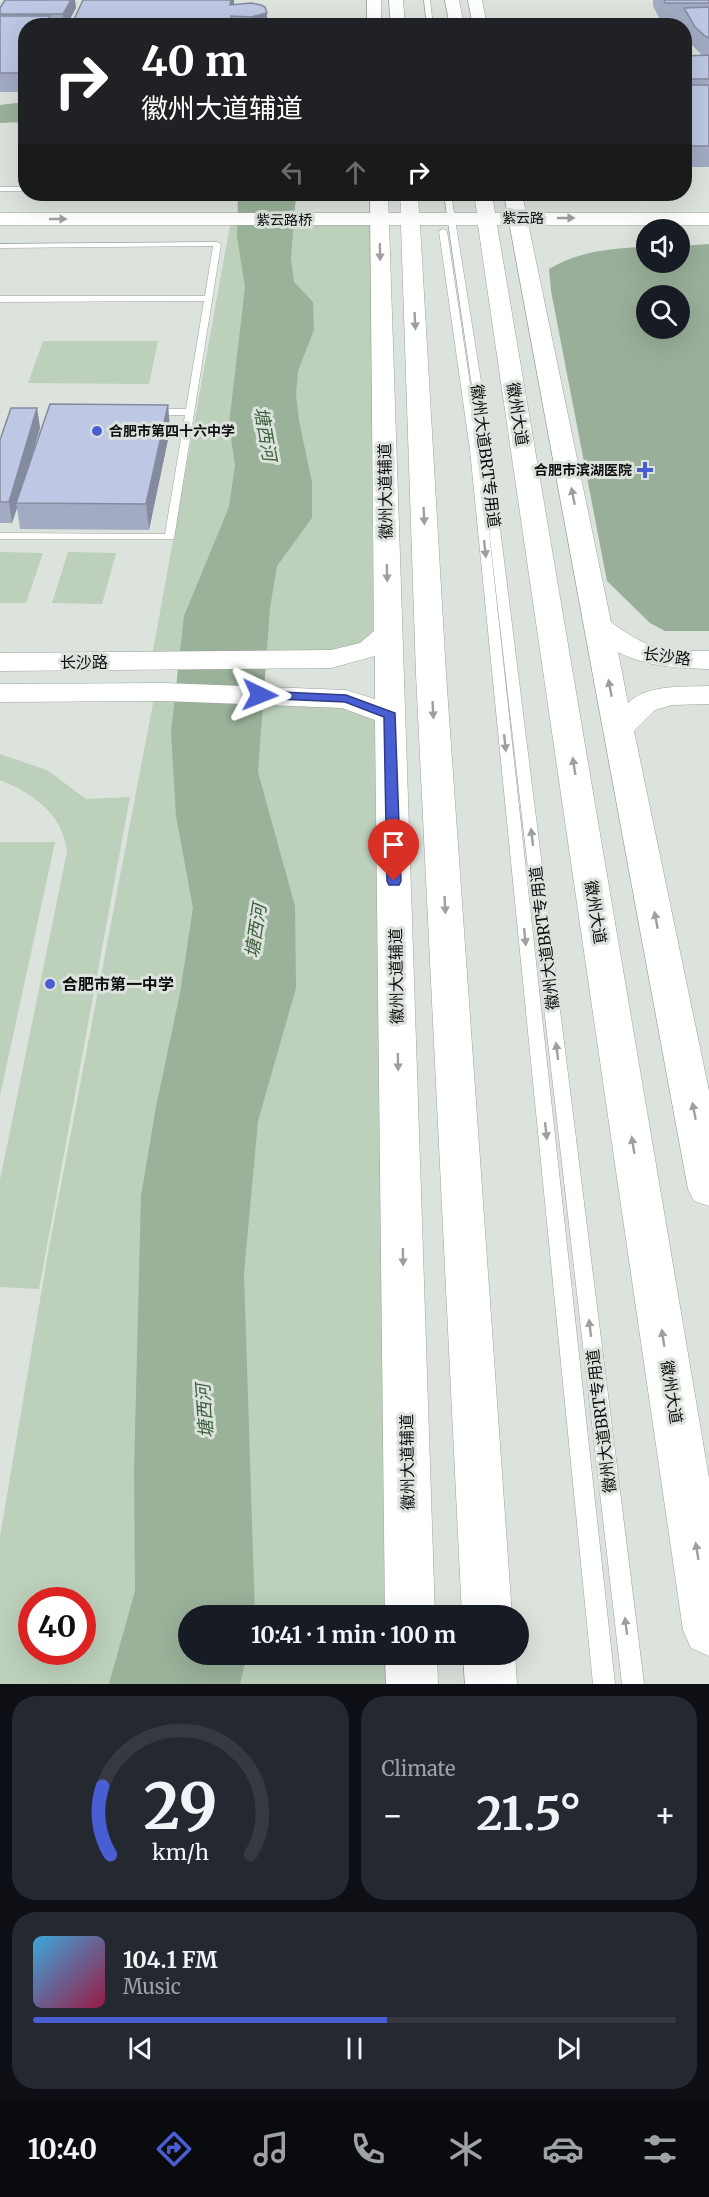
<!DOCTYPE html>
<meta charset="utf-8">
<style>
body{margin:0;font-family:Merriweather,"Noto Sans SC",serif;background:#242831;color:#f1f3f6;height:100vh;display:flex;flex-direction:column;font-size:22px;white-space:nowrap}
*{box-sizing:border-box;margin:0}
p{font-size:20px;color:#9ea1a6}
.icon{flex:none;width:33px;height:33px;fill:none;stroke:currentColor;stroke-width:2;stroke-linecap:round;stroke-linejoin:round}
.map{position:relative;height:1684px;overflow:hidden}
.sheet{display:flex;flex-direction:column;gap:12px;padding:12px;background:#0d0f14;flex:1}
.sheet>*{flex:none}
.banner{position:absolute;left:18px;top:18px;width:674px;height:183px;border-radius:24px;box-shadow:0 6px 24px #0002;background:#202124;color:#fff;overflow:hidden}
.tools{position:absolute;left:636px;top:219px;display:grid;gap:12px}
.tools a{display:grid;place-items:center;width:54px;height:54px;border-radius:50%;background:#171b24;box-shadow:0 6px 24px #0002;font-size:30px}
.speed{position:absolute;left:18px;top:1587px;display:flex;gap:12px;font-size:30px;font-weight:700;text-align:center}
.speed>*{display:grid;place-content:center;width:78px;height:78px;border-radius:50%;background:#171b24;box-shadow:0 6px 24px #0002;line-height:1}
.speed .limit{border:9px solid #d22;background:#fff;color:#111}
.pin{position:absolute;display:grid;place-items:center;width:51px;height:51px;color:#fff;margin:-62px -26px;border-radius:50% 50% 50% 0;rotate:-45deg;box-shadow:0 0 6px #0007}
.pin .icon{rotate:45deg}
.me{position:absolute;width:66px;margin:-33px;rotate:92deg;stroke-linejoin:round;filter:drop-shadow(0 0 4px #0008)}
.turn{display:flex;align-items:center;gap:21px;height:126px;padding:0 24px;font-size:27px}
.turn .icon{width:78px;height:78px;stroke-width:2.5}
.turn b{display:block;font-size:42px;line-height:51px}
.lanes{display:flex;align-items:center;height:57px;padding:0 24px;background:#0003;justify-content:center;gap:30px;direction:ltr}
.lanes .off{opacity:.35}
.big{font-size:45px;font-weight:700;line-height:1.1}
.sheet .widget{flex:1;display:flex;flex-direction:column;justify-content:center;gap:9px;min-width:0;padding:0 21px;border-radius:24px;background:#242831}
.sheet .dial{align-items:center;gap:0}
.dial svg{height:156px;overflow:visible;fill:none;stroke:#363941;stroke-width:7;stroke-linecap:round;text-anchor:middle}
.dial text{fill:#f1f3f6;stroke:none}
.song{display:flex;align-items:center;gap:18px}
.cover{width:72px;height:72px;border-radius:9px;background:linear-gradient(135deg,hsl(200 70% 55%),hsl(340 70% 35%))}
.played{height:6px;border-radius:3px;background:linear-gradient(90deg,#495ed2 55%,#363941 55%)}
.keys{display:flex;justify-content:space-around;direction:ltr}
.heat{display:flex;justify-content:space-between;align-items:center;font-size:33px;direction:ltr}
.sheet .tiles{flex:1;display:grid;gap:12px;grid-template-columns:1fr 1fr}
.widget:last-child{grid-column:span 2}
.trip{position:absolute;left:178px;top:1605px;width:351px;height:60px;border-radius:30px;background:#171b24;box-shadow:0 6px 24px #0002;font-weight:700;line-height:60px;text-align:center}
.tab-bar{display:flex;height:96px;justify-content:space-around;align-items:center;background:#090b0e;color:#9ea1a6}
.tab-bar .icon{width:42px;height:42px}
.tab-bar .active{color:#495ed2}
.tab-bar b{font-size:27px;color:#f1f3f6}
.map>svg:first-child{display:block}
</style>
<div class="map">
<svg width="709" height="1684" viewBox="0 0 709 1684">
<rect width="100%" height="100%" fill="#dce2dc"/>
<g fill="#bcd0bb" fill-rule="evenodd">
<polygon points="379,219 389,633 370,649 151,662 231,220"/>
<polygon points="43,341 158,341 149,384 28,383"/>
<polygon points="0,552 43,553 26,603 0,603"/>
<polygon points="68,552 116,553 102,604 52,603"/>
<path d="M155 693 284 696 391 715 410 1615 189 1616V1654L411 1655 412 1684H0V1537L48 1253ZM32 1600H82V1652H32Z"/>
<path d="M0 754 47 770 86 799 130 797 39 1289 0 1287V1180L67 852C63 814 34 794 0 780Z"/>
<polygon points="0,842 55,842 0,1096"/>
</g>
<path fill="#99af99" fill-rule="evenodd" d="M709 244V631H665L650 623 607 581 551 291 549 269C579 251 612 248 646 247V262H680V246ZM646 296H680V328H646Z"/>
<g fill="#9ab19a">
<polygon points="25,102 25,122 0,123 0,105"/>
<polygon points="238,194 296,194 291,258 294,282 313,302 314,330 298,371 296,395 299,421 312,482 312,518 277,566 270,608 258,772 295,906 296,988 258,1121 244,1273 255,1615 189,1616 189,1654 247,1655 240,1684 109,1684 135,1591 134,1472 141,1196 156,1107 180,993 193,908 176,816 171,732 184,616 229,507 235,465 229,424 245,287 237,237"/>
</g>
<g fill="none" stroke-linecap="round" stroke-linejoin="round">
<defs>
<g id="lane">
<polygon points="424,0 430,0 433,26 427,26"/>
<rect x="0" y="187" width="26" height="4"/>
<polygon points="444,194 451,194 484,400 644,1684 622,1684 474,400"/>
<polygon points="443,229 447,231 480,450 615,1684 593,1684 470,450 439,231"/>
<polygon points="217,242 221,244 174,539 0,539 0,533 165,534 185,415 150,415 145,412 150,409 186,409 204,301 0,302 0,296 205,296 213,246 0,248 0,244"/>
</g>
<g id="secondary">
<rect x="367" y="0" width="14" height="26"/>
<polygon points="468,0 482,0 487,26 473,26"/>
<polygon points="370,194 388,194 435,1616 385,1616 375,720 342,708 164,701 0,702 0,684 164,683 346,690 375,699 375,656 331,668 0,671 0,653 331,650 360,643 374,631"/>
<path d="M504 194H522L611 622C648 650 664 651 709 651V669C677 668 647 667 618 652L628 703C647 684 684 687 709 686V704L672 705 655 710 634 731 709 1091V1206L694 1201 688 1189Z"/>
<polygon points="385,1654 437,1654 438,1684 386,1684"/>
</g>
<g id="primary">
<polygon points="389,0 403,0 405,26 391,26"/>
<polygon points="445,0 459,0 464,26 450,26"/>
<polygon points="400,194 418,194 419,213 477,213 474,194 492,194 495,213 709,213 709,225 497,225 709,1478 709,1656 691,1648 683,1630 478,225 420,225 446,674 512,1616 462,1616 416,674 401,225 0,225 0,213 401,213"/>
<polygon points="463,1654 515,1654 517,1684 465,1684"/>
</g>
</defs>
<use href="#lane" stroke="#9da39d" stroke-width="1"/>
<use href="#secondary" stroke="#9da39d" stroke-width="1"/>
<use href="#primary" stroke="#9da39d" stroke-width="1"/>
<use href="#lane" fill="#fff" fill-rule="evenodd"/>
<use href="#secondary" fill="#fff" fill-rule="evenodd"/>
<use href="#primary" fill="#fff" fill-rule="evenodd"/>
</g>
<g fill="#a3abc3">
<polygon points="5,0 75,0 76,8 66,26 26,26 23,92 0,92 0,8"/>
<polygon points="83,0 234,0 234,5 267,13 267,26 71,26"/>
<polygon points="653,0 709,0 709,167 684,167 684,56 704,55 702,55 692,45 684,30 684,26 663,25 653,6"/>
<polygon points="168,405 170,430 149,530 20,529 17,508 12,523 0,523 0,440 37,408 40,428 33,452"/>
</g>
<g fill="#858b9f">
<polygon points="71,0 75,0 76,8 66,26 64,26 63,14"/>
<polygon points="231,0 234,0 234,4 232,16 231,16 232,26 230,26"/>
<polygon points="267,13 267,26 252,26 251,17"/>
<polygon points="50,16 52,26 45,26"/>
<polygon points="26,63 26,87 23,92 20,73"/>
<polygon points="168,405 170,430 149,530 146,504"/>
<polygon points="37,408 40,428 18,503 16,503 17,508 12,523 9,502"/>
</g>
<g fill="#bec7e3" stroke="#858b9f" stroke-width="1.5">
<polygon points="5,0 71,0 63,14 0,14 0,8"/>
<polygon points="83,0 231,0 230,5 251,3 261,5 265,7 267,13 251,17 231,16 230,26 71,26"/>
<polygon points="664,0 709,0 709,3 665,3"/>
<polygon points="709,7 709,38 705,36 695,27 684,8"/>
<polygon points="0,16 50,16 45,26 26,26 26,63 20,73 0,73"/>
<polygon points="709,55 709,79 684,79 684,56"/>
<rect x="684" y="85" width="25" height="61"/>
<polygon points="50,404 168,405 146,504 16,503"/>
<polygon points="11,408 37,408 9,502 0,502 0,440"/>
</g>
<defs><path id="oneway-solid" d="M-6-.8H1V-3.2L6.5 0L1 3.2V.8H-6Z" transform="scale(1.5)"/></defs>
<g fill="#9e9f9e">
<use href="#oneway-solid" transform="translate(566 218)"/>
<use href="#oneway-solid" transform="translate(58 219)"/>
<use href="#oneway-solid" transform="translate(380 252) rotate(89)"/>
<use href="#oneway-solid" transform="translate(415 321) rotate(87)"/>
<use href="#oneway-solid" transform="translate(573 496) rotate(-101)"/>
<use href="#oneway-solid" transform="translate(424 516) rotate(87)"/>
<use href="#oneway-solid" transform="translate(485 549) rotate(84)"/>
<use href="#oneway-solid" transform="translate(387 573) rotate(89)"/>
<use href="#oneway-solid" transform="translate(610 688) rotate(-101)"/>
<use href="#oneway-solid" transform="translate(433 710) rotate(87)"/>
<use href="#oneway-solid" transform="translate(505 743) rotate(84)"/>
<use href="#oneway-solid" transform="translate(574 766) rotate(-99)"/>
<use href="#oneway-solid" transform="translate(532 837) rotate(-97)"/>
<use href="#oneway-solid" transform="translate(445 905) rotate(87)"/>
<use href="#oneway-solid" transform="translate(656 920) rotate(-101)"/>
<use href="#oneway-solid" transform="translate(525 937) rotate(84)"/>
<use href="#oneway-solid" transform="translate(557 1051) rotate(-97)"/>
<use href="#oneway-solid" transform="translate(398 1062) rotate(89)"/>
<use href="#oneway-solid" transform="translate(694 1111) rotate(-101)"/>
<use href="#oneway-solid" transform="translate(546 1131) rotate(84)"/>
<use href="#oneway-solid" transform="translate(633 1145) rotate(-99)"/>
<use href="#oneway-solid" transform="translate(403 1257) rotate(89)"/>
<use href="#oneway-solid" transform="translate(590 1328) rotate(-97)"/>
<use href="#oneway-solid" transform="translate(663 1338) rotate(-99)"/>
<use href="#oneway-solid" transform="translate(697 1551) rotate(-99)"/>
<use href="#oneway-solid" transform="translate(626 1626) rotate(-97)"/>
</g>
<polygon fill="#495ed2" stroke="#2f3d88" stroke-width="1.5" points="260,691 346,695 395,713 401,881 399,885 389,885 387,881 384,717 345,702 255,698 254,695"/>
<g fill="#495ed2" stroke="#dce2dc" stroke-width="2">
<circle cx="97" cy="431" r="6"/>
<path d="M642 461h6v6h6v6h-6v6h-6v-6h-6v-6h6z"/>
<circle cx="50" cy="984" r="6"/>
</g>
<g text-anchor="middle" stroke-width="6" stroke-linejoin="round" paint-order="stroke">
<g font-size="14" fill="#0d0f0d" stroke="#dce2dc">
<text x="523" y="223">紫云路</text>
<text x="284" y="225">紫云路桥</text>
</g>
<g font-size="14" font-weight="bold" fill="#0d0f0d" stroke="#dce2dc" text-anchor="start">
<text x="109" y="436">合肥市第四十六中学</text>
<text x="632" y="475" text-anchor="end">合肥市滨湖医院</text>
</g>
<g font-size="16" fill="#0d0f0d" stroke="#dce2dc">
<text transform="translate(518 414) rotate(81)" y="6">徽州大道</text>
<text transform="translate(486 456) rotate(83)" y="6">徽州大道BRT专用道</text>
<text transform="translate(385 491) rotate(-91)" y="6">徽州大道辅道</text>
<text transform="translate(667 656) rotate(7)" y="6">长沙路</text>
<text x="84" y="668">长沙路</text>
<text transform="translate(596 912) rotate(81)" y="6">徽州大道</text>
<text transform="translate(544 938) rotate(-97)" y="6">徽州大道BRT专用道</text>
<text transform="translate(396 976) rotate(-91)" y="6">徽州大道辅道</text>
<text transform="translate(672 1392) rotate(81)" y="6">徽州大道</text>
<text transform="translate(601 1421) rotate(-97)" y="6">徽州大道BRT专用道</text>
<text transform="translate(407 1462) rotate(-91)" y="6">徽州大道辅道</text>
</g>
<g font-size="16" font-weight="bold" fill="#0d0f0d" stroke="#dce2dc" text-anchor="start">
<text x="62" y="990">合肥市第一中学</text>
</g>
<g font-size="18" font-style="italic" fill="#3c603c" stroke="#dce2dc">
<text transform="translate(265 434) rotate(80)" y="6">塘西河</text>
<text transform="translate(256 931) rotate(-81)" y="6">塘西河</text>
<text transform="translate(205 1411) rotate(-94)" y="6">塘西河</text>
</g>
</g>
</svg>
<div class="tools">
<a><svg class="icon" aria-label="sound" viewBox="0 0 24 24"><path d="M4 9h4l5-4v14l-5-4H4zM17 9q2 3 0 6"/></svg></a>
<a><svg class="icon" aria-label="search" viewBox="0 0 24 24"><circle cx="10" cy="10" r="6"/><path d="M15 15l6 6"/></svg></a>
</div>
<div class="speed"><div class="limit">40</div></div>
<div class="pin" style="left:394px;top:881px;background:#d93025"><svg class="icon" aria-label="arrive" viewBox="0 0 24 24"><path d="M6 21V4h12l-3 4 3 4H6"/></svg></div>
<svg class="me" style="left:260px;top:695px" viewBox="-20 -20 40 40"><path d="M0-17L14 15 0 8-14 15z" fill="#495ed2" stroke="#fff" stroke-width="4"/></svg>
<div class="trip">10:41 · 1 min · 100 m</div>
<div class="banner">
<div class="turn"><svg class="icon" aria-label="right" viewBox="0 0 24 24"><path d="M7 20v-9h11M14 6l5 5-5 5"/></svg><div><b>40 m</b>徽州大道辅道</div></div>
<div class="lanes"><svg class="icon off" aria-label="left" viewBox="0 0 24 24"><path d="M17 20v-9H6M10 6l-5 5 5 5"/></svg><svg class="icon off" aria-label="ahead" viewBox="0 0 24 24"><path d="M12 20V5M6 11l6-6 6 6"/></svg><svg class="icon" aria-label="right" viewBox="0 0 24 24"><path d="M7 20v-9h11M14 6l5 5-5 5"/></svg></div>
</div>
</div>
<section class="sheet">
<div class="tiles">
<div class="widget dial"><svg viewBox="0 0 100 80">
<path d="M14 69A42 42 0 1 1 86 69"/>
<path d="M14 69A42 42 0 0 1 10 34" stroke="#495ed2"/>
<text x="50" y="56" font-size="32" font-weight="700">29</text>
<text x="50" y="72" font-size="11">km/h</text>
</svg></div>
<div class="widget"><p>Climate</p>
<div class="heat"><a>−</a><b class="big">21.5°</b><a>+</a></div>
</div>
<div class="widget">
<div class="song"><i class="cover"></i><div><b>104.1 FM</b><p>Music</p></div></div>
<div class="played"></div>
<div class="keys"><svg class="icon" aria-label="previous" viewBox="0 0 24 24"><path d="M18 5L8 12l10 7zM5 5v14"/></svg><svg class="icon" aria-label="pause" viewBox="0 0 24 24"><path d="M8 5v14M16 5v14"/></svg><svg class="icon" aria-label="next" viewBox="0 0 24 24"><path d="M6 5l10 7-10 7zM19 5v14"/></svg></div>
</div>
</div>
</section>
<nav class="tab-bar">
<b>10:40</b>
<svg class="icon active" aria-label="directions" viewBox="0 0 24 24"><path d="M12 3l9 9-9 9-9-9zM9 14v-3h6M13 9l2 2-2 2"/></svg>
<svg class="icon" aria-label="music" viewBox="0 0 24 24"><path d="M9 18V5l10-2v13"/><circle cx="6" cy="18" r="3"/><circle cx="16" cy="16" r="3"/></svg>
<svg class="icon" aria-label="phone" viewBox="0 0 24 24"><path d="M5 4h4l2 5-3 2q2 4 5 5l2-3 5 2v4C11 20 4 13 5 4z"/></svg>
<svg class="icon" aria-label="climate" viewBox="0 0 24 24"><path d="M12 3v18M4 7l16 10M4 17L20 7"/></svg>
<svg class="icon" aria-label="car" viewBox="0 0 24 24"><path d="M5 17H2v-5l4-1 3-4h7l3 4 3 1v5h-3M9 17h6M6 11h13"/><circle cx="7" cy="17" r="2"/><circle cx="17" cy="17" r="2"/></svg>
<svg class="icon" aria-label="filters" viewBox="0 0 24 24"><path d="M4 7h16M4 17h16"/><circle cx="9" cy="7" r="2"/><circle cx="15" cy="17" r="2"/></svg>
</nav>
